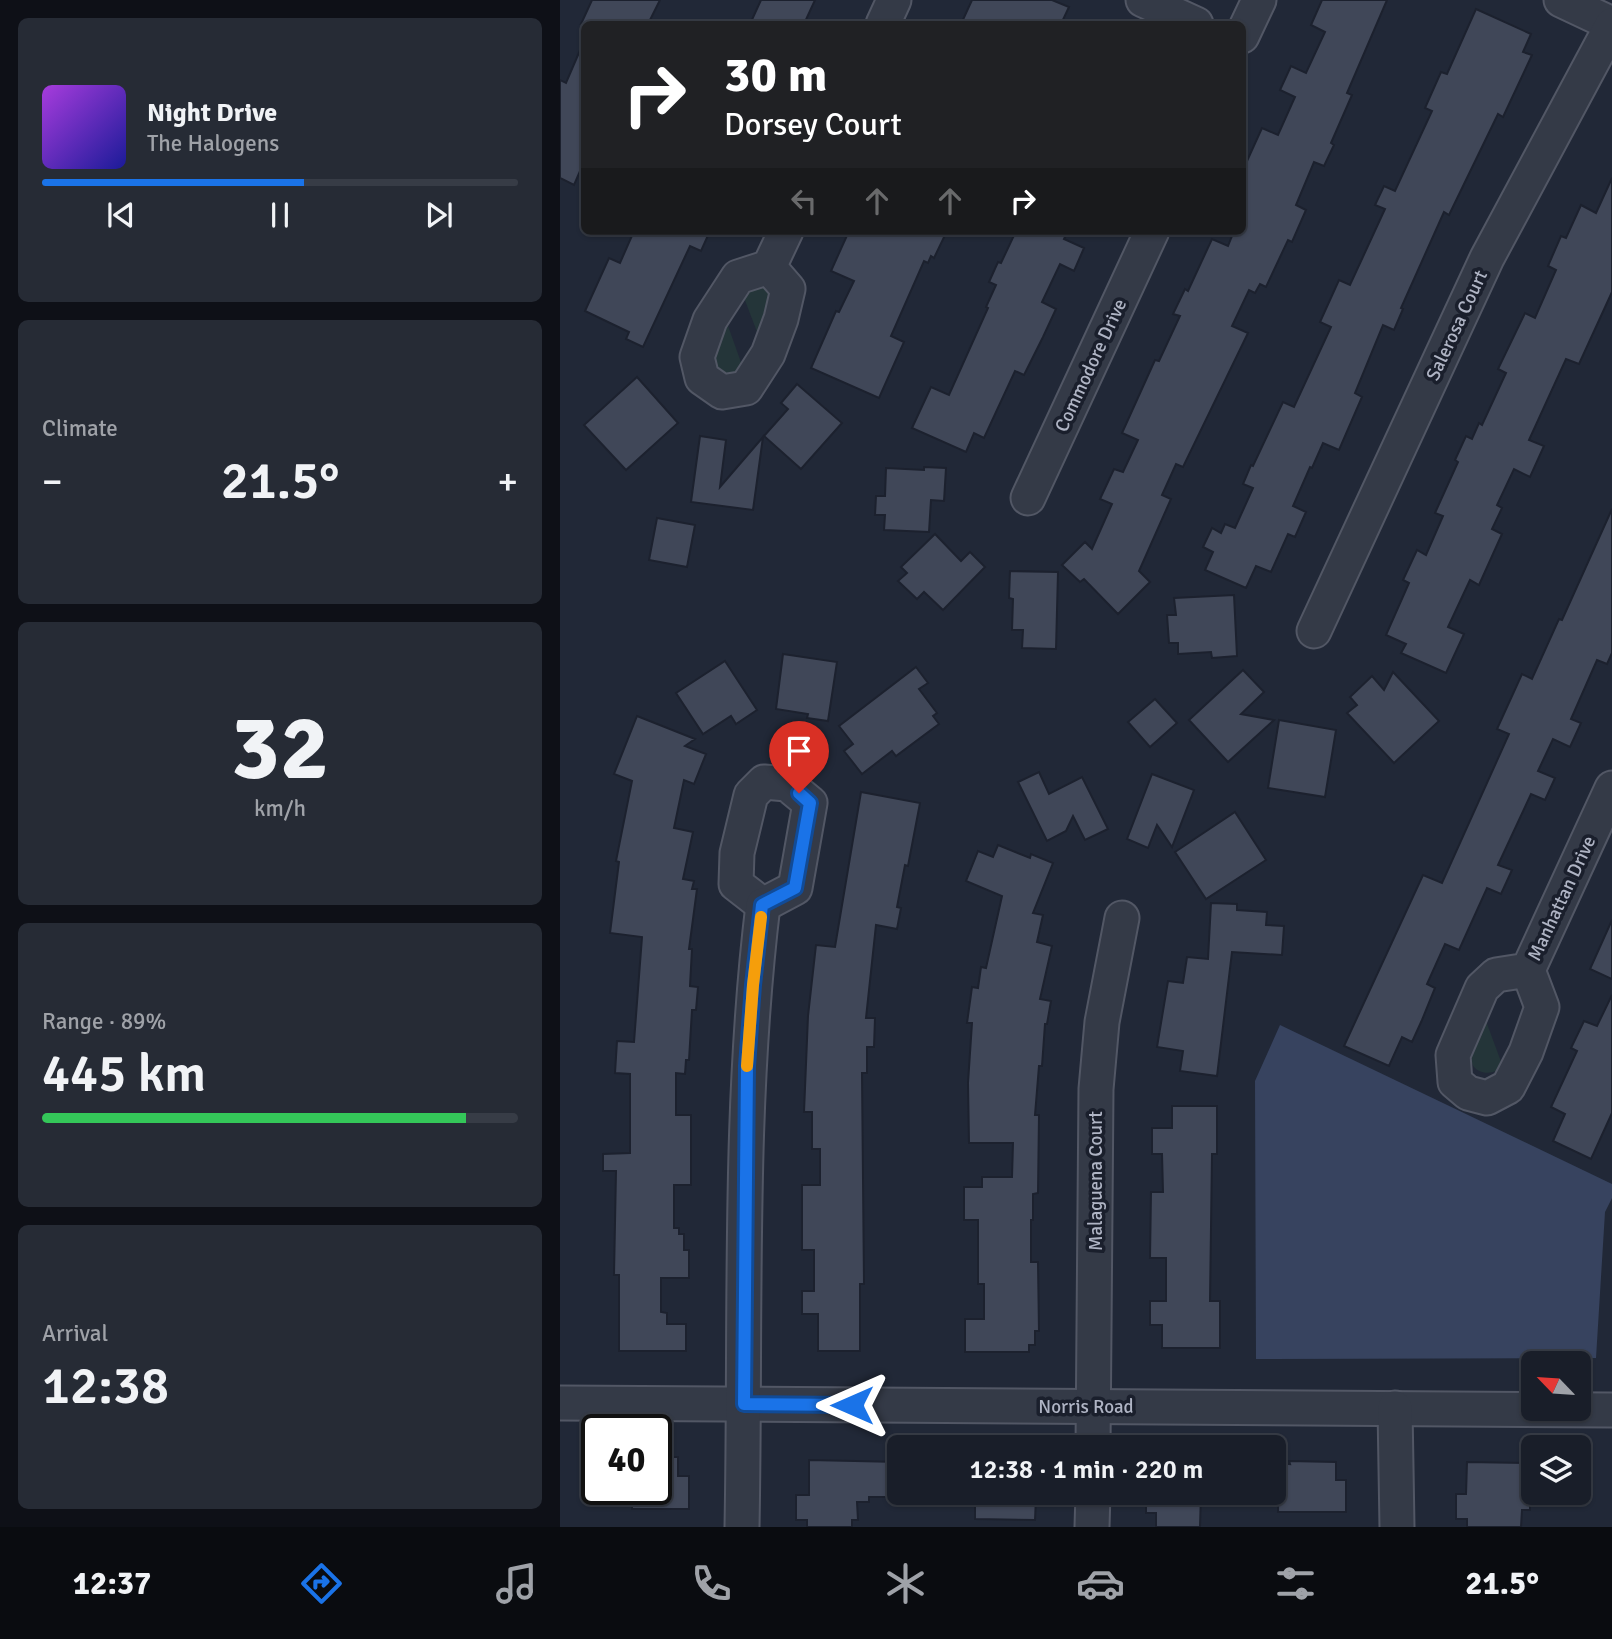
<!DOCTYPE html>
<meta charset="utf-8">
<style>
body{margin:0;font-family:Signika,sans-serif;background:#262b35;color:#f1f3f6;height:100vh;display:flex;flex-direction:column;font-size:26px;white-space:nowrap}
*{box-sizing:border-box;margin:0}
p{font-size:23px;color:#9fa2a8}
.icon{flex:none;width:38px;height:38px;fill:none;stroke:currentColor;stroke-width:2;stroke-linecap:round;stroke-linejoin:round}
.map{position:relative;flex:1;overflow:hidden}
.drawer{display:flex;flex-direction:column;gap:18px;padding:18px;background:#0e1017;width:560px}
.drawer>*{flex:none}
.top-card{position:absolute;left:21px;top:21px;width:665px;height:214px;border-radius:10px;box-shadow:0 2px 5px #0004,0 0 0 2px #373c46;background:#202124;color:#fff;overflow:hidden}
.needle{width:46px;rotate:295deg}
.buttons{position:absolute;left:961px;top:1351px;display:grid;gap:14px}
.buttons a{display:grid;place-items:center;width:70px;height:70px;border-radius:10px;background:#191e29;box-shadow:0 2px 5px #0004,0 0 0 2px #373c46;font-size:35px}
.speed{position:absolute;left:21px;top:1414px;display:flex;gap:14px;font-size:35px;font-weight:700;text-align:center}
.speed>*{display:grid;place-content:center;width:91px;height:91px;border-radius:50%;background:#191e29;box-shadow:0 2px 5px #0004,0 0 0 2px #373c46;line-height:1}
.speed .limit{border:4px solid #111;border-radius:10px;background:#fff;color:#111}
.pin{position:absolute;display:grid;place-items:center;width:60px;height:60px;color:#fff;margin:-72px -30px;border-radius:50% 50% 50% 0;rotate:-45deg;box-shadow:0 0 7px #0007}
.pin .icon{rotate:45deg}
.me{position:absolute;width:77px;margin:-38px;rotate:270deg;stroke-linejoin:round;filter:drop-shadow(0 0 5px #0008)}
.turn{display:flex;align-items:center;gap:24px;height:147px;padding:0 28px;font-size:32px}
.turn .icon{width:91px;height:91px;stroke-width:2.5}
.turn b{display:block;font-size:49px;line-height:60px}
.lanes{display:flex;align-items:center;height:66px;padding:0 28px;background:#0003;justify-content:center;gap:35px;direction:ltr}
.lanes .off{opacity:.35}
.big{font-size:52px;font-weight:600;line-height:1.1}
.drawer .card{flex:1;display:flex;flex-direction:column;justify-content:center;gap:10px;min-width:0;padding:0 24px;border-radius:10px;background:#262b35}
.drawer .dial{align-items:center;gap:0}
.dial b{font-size:91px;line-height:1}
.song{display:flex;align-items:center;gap:21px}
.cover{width:84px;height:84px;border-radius:10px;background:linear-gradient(135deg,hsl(280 70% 55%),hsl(240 70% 35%))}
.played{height:7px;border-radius:4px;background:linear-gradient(90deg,#1a73e8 55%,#373c46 55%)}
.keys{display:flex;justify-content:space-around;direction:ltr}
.heat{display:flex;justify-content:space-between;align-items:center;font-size:38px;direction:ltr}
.charge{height:10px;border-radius:5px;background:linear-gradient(90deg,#34c759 89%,#373c46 0)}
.trip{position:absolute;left:327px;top:1435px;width:399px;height:70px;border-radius:10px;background:#191e29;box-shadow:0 2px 5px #0004,0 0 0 2px #373c46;font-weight:600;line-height:70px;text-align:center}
.menu{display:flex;height:112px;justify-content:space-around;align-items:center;background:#0a0c10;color:#9fa2a8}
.menu .icon{width:49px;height:49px}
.menu .selected{color:#1a73e8}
.menu b{font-size:32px;color:#f1f3f6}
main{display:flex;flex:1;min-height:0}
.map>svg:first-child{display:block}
</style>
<main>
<section class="drawer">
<div class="card">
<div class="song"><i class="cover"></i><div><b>Night Drive</b><p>The Halogens</p></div></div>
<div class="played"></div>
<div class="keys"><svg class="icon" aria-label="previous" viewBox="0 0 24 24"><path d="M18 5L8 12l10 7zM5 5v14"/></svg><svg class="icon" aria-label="pause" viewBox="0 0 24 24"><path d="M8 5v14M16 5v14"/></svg><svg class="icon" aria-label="next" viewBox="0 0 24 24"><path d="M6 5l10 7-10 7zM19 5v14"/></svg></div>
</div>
<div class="card"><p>Climate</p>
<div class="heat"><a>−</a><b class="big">21.5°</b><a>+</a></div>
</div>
<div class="card dial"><b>32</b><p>km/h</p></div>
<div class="card"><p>Range · 89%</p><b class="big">445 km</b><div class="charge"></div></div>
<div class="card"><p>Arrival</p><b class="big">12:38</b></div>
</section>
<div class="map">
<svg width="1052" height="1527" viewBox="0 0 1052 1527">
<rect width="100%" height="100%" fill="#212837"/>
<g fill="#243539">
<polygon points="200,283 213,292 199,337 181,290"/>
<polygon points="167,323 183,368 176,375 167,378 154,371 154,344"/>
<path d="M926 1021 943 1067C930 1078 908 1073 911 1053 912 1043 921 1030 926 1021Z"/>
</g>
<polygon fill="#37435f" points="720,1025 1052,1184 1052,1198 1045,1212 1036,1358 696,1359 695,1081"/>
<g fill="#404758" stroke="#1c212e" stroke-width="2">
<polygon points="32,0 100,0 88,24 21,24"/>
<polygon points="201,0 255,0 244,24 190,24"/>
<polygon points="412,0 492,0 509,7 501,24 401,24"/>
<polygon points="762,0 827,0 787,93 792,95 771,143 774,145 764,166 754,162 736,205 746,210 732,242 728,240 706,287 700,284 695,293 689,290 672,326 688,333 623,467 616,464 602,495 611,499 579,571 590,582 558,614 524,579 520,582 502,565 525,542 532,549 552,504 540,499 554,469 563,472 578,440 562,433 595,360 599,361 620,316 613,314 625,289 628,291 652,239 668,246 674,231 682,231 682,172 702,128 718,135 735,97 720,90 731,66 746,73 765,32 751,25"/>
<polygon points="916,9 971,34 963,52 972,55 943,117 938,114 889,215 884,212 841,308 843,309 834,330 823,325 795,393 802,397 779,450 763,443 752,468 750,467 733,506 746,512 735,537 728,534 711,572 696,566 686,588 645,570 653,552 643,547 652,528 661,533 665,524 675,528 693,488 683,484 691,465 693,466 723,402 734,407 771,327 760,322 779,280 790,285 825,209 815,205 824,186 835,191 872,111 865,108 881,72 887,74"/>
<polygon points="24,41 24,162 14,185 0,178 0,80 6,83"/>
<polygon points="1052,178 1052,292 1019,364 1006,359 969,440 984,446 970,477 954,469 937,505 942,508 932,529 942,534 919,585 910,580 888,627 904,634 886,673 841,653 846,644 826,635 849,583 843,580 857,550 866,555 883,516 875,513 898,462 895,460 906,436 912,439 919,423 922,425 946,373 938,369 965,313 975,318 996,270 988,266 1001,236 1006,238 1021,205 1036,213"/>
<polygon points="74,231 150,231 141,251 130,246 83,347 66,339 69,332 25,311 49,258 60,263"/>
<polygon points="289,231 387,231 374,258 371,256 368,263 364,261 331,336 344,342 319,398 251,368 276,311 279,312 294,281 271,271"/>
<polygon points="456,231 508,231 504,239 524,248 514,271 500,264 482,302 496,309 483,337 464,375 455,371 424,438 414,433 406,452 352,428 371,387 389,395 428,308 426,307 436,285 429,282 438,262 441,263"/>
<polygon points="77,377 118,423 66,470 24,425"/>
<polygon points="237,384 282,423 241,469 204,436 228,409 221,403"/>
<polygon points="140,436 166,440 160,487 203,437 193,510 131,502"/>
<polygon points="364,467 386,468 384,501 371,500 369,532 324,530 325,515 315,515 316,496 325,496 326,468 364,470"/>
<polygon points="1052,509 1052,653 1047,664 1037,660 1011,719 1021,723 1010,747 993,739 978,771 995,778 985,800 971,794 938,865 952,870 941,894 927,888 899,950 885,944 867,984 875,988 862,1020 852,1042 842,1037 829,1066 784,1046 863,875 882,883 949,734 937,729 962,674 972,679 999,619 1002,620"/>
<polygon points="97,518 135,525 127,567 89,560"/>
<polygon points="375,534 401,561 410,552 425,567 383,610 364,592 357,599 338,581 347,573 341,567"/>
<polygon points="450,571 498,572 496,649 462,648 463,630 452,630 453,599 449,598"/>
<polygon points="674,595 677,656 652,658 651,652 618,654 618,643 609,643 607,615 616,615 614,598"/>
<polygon points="223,654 277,662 268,721 247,718 248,714 216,709"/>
<polygon points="165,661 197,710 176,724 171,716 143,734 116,693"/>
<polygon points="356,667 368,683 359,689 377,713 373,716 379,724 336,756 332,751 302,774 284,751 293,744 279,726"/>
<polygon points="683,670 704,692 681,714 714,720 668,762 629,720"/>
<polygon points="833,672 879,721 834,763 787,713 797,705 790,697 812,676 824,690"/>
<polygon points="595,699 617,723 590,747 568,722"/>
<polygon points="77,716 135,739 125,746 146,754 134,784 124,780 114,828 133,832 123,879 134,881 132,889 137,889 129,949 132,949 130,986 138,987 136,1010 132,1010 129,1060 126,1060 125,1074 116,1073 116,1115 131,1115 131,1185 114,1185 114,1228 119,1228 119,1234 124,1234 124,1250 129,1250 129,1278 101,1278 101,1312 107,1313 107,1324 126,1324 126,1351 59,1351 59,1275 54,1275 56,1171 43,1171 43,1154 70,1153 70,1074 55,1073 57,1041 74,1042 82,937 50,933 59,862 56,861 72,781 54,774"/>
<polygon points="719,720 776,730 765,797 708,788"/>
<polygon points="479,772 489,794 522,777 548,829 525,840 513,816 506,831 487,841 458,782"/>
<polygon points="592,774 634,790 612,847 597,825 588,848 567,839"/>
<polygon points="301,792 360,803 348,866 345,865 337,907 341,908 337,929 316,925 306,1018 315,1018 314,1047 307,1047 307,1073 302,1073 304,1284 300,1284 300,1351 258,1351 258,1314 242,1314 242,1291 254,1291 254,1250 242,1250 242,1185 260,1185 260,1149 252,1149 252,1112 244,1112 248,1016 256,945 275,947"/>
<polygon points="675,812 706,860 646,899 615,852"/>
<polygon points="438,845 470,858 471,854 493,863 473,913 483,915 477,942 492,946 480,999 491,1001 487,1024 485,1024 482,1066 479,1066 475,1115 479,1115 478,1193 473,1194 473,1220 471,1220 471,1262 478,1262 479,1331 475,1331 475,1345 469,1345 469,1352 405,1352 405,1319 424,1319 424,1284 418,1284 418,1220 404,1220 404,1187 422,1187 422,1177 452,1177 453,1143 409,1143 408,1083 412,1023 407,1023 412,987 418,988 421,967 426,968 442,896 406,881 418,851 433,857"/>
<polygon points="651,903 677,904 677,910 707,912 706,925 724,926 722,955 672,952 657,1076 620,1071 623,1051 597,1047 608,981 623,983 627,957 648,959"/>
<polygon points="1052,920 1052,979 1030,969"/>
<polygon points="1052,995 1052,1113 1031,1159 993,1141 1005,1114 991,1107 1017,1051 1011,1048 1024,1021 1037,1026"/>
<polygon points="612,1106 657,1106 657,1154 652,1154 650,1301 660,1301 660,1348 602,1348 602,1325 590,1325 590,1301 606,1301 606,1258 590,1258 591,1192 603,1192 602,1154 592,1154 592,1128 612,1128"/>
<polygon points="96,1457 118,1457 118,1476 129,1476 129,1509 72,1509 72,1489 96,1489"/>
<polygon points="249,1460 340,1462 340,1497 309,1497 309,1502 297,1502 298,1520 292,1520 292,1527 247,1527 247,1520 236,1520 236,1495 249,1495"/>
<polygon points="729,1461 776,1462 776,1480 786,1480 786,1512 718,1512 719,1463 730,1464"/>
<polygon points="907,1462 970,1463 970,1510 962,1510 961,1527 907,1527 907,1519 896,1519 896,1494 906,1494"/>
<polygon points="415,1493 457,1493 457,1496 476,1497 475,1520 415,1519"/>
<polygon points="586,1493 641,1493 640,1527 596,1527 596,1513 586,1513"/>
</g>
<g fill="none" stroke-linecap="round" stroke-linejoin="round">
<defs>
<g id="minor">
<polyline points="583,0 636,24"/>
<polyline points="1001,0 1052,24"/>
<polyline points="323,24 334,0"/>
<polyline points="682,36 699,0"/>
<polyline points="209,267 228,289 221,319 208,354 186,388 162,392 142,378 137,357 150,320 178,277 209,267 226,231"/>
<polyline points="468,498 592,231"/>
<polyline points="754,631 927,258 1052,25"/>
<polygon points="204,782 227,784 250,803 235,888 203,905 176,884 177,853 191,795"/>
<polyline points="968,970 936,975 922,988 893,1055 895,1082 908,1093 927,1098 948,1087 966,1052 982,1007 968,970 1052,788"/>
<polyline points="0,1403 1052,1410"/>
<polyline points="835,1408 837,1527"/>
<polyline points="533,1447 536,1089 542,1022 562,918"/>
<path d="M182 1527C186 1320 178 1111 203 905"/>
<polyline points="532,1527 533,1493"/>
</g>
</defs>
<use href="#minor" stroke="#525765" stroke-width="37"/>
<use href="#minor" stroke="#343a47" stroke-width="33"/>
</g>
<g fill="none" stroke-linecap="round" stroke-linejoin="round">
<defs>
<polyline id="route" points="239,793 250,803 235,888 202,905 193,985 187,1066 184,1404 292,1405"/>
</defs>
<use href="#route" stroke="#114b97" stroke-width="18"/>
<use href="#route" stroke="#1a73e8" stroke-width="12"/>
<polyline stroke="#f59e0b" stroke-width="12" points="187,1066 193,985 201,917"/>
</g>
<g text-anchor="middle" stroke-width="7" stroke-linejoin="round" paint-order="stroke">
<g font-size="19" fill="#afb4c4" stroke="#1a1f2c">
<text transform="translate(896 325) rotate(-65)" y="7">Salerosa Court</text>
<text transform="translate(530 365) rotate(-65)" y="7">Commodore Drive</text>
<text transform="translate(1001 898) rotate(-65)" y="7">Manhattan Drive</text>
<text transform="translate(535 1181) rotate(-90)" y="7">Malaguena Court</text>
<text x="526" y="1413">Norris Road</text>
</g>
</g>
</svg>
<div class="buttons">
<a><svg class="needle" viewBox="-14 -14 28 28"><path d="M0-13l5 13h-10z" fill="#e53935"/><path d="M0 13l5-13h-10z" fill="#9fa2a8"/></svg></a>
<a><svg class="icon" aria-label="layers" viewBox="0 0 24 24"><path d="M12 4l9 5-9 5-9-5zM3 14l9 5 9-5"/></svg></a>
</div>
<div class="speed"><div class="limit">40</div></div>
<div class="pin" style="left:239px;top:793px;background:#d93025"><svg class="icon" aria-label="arrive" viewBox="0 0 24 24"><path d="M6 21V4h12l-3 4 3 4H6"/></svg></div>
<svg class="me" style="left:292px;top:1405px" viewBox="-20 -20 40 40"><path d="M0-17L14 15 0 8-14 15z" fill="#1a73e8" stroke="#fff" stroke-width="4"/></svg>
<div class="trip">12:38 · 1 min · 220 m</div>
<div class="top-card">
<div class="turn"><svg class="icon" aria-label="right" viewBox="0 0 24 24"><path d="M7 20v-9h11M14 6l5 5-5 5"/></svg><div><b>30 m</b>Dorsey Court</div></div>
<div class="lanes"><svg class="icon off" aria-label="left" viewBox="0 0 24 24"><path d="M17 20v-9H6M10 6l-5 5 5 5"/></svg><svg class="icon off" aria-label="ahead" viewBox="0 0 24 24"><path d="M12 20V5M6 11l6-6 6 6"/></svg><svg class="icon off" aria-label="ahead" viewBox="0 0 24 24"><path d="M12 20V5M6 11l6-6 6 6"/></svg><svg class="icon" aria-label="right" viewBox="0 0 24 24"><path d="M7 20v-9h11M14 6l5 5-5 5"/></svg></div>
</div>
</div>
</main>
<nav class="menu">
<b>12:37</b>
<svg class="icon selected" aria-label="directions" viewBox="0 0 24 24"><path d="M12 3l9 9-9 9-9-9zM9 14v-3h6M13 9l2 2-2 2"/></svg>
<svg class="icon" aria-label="music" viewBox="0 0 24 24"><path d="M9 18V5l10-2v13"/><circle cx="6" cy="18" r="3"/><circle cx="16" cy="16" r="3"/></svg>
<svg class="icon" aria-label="phone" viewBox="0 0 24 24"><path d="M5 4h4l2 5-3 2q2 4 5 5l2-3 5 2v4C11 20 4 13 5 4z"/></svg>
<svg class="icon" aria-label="climate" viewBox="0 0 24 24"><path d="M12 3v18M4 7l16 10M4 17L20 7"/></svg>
<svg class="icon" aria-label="car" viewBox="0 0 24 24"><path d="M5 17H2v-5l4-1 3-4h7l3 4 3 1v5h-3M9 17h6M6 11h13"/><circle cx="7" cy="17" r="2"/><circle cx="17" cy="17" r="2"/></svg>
<svg class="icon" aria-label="filters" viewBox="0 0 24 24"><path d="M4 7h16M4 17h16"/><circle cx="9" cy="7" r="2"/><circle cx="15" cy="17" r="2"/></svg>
<b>21.5°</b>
</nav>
